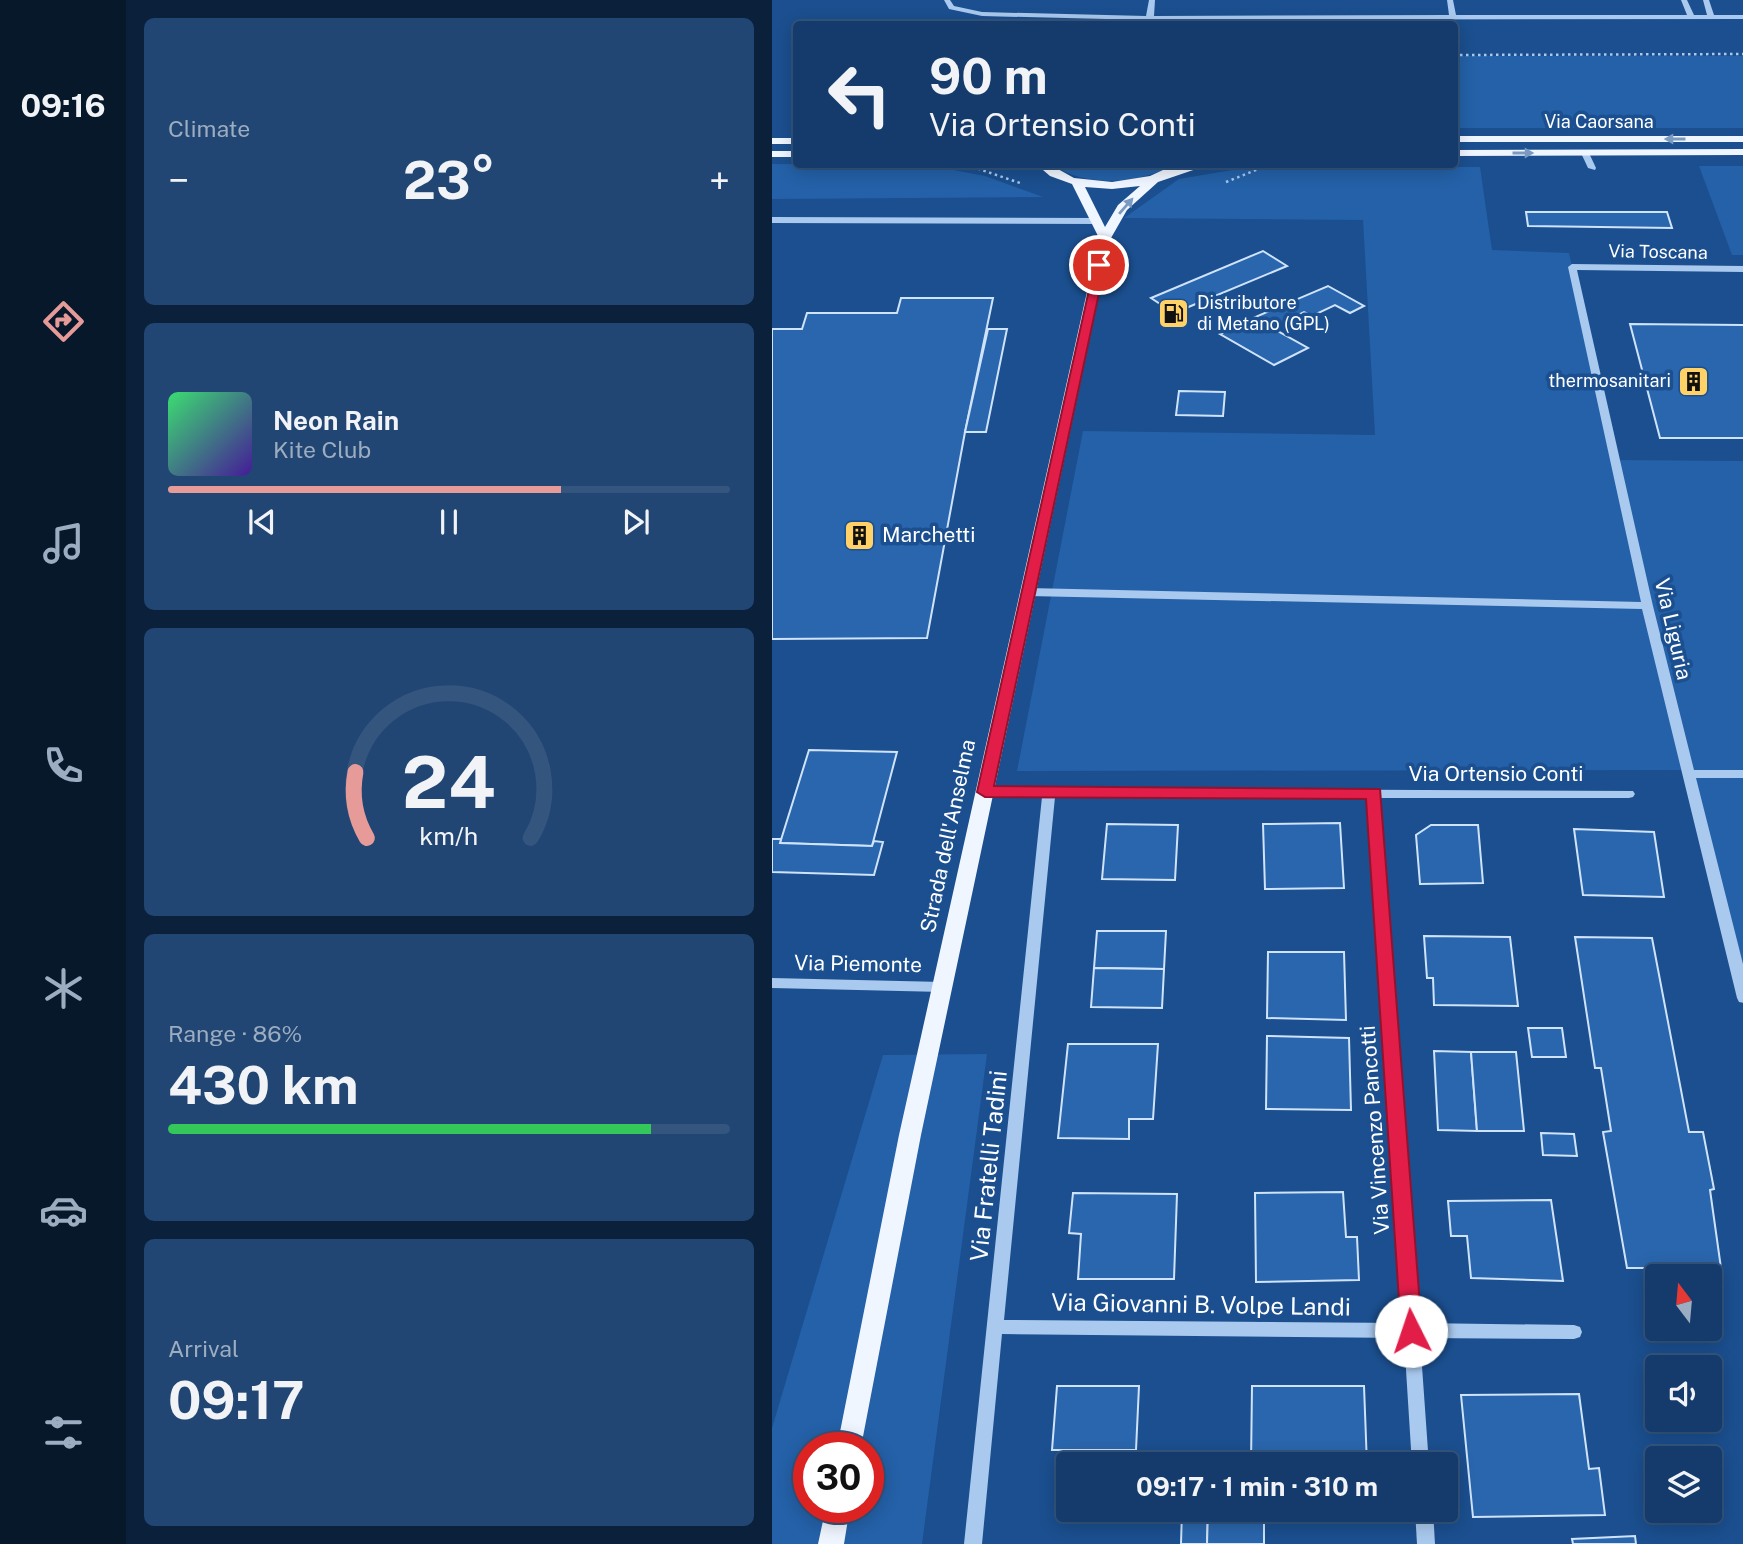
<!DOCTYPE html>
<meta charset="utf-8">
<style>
body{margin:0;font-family:"Public Sans",sans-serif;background:#214673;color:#f1f3f6;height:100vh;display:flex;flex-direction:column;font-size:26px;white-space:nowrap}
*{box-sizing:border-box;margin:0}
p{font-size:23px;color:#9dadc1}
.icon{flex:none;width:38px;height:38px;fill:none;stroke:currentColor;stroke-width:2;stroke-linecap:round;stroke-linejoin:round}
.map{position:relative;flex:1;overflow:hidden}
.panel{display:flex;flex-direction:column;gap:18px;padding:18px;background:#0b203b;width:646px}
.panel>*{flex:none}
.hud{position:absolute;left:21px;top:21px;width:665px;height:147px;border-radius:7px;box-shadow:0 4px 18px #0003,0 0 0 2px #33557e;background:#143b6b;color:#f1f3f6;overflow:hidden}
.needle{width:46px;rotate:344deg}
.buttons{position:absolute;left:873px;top:1264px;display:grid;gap:14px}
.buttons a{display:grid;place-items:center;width:77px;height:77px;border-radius:7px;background:#143b6b;box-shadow:0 4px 18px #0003,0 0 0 2px #33557e;font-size:35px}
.speed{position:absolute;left:21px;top:1432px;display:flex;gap:14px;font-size:35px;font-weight:700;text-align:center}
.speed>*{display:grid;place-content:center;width:91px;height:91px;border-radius:50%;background:#143b6b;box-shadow:0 4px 18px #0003,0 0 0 2px #33557e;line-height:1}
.speed .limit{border:10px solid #d22;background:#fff;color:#111}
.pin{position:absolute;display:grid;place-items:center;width:60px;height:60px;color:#fff;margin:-30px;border:4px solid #fff;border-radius:50%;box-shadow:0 2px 7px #0007}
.me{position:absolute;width:77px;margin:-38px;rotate:356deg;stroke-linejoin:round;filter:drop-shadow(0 0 5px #0008)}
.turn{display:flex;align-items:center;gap:24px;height:147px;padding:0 21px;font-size:32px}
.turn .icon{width:91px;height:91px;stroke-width:2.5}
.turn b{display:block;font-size:49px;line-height:60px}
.big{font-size:52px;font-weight:700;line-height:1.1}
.panel .tile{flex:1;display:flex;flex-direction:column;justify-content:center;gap:10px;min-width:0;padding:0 24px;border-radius:10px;background:#214673}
.panel .dial{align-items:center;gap:0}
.dial svg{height:182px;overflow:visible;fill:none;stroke:#33557e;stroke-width:7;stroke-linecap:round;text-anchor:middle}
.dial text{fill:#f1f3f6;stroke:none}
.song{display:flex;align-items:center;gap:21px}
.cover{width:84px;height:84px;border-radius:10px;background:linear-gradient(135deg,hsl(140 70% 55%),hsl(260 70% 35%))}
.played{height:7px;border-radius:4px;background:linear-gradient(90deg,#e69b98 70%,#33557e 70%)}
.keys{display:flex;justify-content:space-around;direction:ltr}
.heat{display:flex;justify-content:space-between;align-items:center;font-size:38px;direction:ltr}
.charge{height:10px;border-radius:5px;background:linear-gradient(90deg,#34c759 86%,#33557e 0)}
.trip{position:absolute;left:284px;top:1452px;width:402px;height:70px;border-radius:7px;background:#143b6b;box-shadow:0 4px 18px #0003,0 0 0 2px #33557e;font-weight:700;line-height:70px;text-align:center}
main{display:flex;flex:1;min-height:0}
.tabs{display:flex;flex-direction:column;width:126px;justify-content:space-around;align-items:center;background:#08182b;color:#9dadc1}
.tabs .icon{width:49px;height:49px}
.tabs .selected{color:#e69b98}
.tabs b{font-size:32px;color:#f1f3f6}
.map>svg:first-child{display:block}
</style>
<main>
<nav class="tabs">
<b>09:16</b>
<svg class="icon selected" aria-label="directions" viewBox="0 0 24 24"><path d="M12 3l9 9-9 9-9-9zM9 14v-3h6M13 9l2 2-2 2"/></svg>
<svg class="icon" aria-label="music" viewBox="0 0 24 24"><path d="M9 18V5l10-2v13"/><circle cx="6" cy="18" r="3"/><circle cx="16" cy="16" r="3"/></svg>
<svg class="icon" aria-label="phone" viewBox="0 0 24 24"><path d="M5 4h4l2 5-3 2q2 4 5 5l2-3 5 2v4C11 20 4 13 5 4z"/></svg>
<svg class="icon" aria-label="climate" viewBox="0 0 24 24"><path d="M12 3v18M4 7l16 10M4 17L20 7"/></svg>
<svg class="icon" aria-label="car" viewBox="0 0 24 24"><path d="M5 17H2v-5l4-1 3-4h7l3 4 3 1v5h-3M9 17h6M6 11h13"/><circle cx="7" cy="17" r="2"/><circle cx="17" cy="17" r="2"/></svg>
<svg class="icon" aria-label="filters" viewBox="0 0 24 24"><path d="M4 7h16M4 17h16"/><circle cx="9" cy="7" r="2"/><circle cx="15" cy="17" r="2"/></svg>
</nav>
<section class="panel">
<div class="tile"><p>Climate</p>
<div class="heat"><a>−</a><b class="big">23°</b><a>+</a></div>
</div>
<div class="tile">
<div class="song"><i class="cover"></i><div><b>Neon Rain</b><p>Kite Club</p></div></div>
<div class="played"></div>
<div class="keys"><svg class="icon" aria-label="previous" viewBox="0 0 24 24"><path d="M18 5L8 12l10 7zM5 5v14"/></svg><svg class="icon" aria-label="pause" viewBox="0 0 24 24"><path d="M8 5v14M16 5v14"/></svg><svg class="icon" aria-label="next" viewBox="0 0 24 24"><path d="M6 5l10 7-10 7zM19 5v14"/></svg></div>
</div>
<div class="tile dial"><svg viewBox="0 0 100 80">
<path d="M14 69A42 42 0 1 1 86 69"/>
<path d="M14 69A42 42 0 0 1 9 40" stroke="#e69b98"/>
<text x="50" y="56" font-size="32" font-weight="700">24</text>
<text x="50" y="72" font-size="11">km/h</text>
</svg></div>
<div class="tile"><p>Range · 86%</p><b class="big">430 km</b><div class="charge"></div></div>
<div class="tile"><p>Arrival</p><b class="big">09:17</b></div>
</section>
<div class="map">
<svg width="972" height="1544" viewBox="0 0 972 1544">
<rect width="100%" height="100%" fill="#1b4f8f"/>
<g fill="#2461a8" fill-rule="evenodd">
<rect x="683" y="56" width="288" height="72"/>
<polygon points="0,164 155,165 213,176 271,197 0,199"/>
<path d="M281 165H402C367 184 314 188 281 165Z"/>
<polygon points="927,166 971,166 971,255 960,255"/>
<polygon points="478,167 708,167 720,250 797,253 843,460 971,461 971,991 922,770 245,771 311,431 603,435 591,220 352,218 407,179"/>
<path d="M215 1054 150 1544H0V1428L111 1055ZM37 1447H96V1507H37Z"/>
</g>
<g fill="#2a66ad" stroke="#cfe3fa" stroke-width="2">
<polygon points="754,212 895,212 900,228 756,226"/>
<polygon points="491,251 515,266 402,313 379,298"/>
<polygon points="556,286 592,306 578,313 563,305 540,316 532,312 500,328 481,318"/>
<polygon points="129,298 221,298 193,432 155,638 0,639 0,329 30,329 35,313 125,313"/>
<polygon points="481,318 500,328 536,348 502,365 448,334"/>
<polygon points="858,324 972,325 972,438 888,438"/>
<polygon points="216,329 235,329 214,432 193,432"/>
<polygon points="407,391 453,392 451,416 404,415"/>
<polygon points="37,750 125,752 100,846 8,843"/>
<polygon points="568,823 572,888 493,889 491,824"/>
<polygon points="335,824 406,825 403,880 330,879"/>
<polygon points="659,825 706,825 711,883 648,884 644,835"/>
<polygon points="802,829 882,832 892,897 811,895"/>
<polygon points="0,839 9,839 8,843 100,846 102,841 111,842 102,875 0,872"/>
<polygon points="325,931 394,931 392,969 322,968"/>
<polygon points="652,936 738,937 746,1006 662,1005 661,978 655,978"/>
<polygon points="803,937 880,938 917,1132 931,1132 942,1189 938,1190 949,1268 855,1268 831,1132 839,1131 829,1068 823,1068"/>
<polygon points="496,952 572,952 574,1020 495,1018"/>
<polygon points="322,968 392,969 390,1008 319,1007"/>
<polygon points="756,1028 790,1028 794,1057 760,1057"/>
<polygon points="495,1036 577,1038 579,1110 494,1109"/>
<polygon points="296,1044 386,1044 381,1119 357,1119 357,1139 286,1138"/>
<polygon points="662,1051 699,1052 705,1131 666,1130"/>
<polygon points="699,1052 744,1052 752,1131 705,1131"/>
<polygon points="769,1133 802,1134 805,1156 771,1155"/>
<polygon points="571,1192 574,1237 585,1237 587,1280 484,1282 483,1193"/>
<polygon points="301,1193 405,1194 402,1279 306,1279 309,1234 297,1233"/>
<polygon points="779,1200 791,1281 699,1278 695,1236 679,1236 676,1201"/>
<polygon points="285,1386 367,1386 364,1450 280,1450"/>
<polygon points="480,1386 592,1386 595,1465 479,1465"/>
<polygon points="807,1394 817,1469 827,1468 833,1515 701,1517 689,1395"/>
<polygon points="410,1510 436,1510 435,1544 409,1544"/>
<polygon points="436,1510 492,1510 492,1544 435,1544"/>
<polygon points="863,1536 864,1544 801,1544 800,1539"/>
</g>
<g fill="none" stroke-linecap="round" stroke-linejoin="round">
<g stroke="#a9c9ee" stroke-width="2.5" stroke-dasharray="2.5 3.5" stroke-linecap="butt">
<polyline points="682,55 972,54"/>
<polyline points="164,164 204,168 248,183"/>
<polyline points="454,182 489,168 520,164"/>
</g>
<g fill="#a9c9ee" fill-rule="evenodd">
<polygon points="172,0 178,0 182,6 210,12 374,16 377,0 383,0 382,16 677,15 675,0 681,0 684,15 915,15 909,0 915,0 922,15 935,15 931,0 937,0 942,15 972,15 972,19 381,20 380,24 374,24 374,20 210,16 177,9"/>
<polygon points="810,151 817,153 824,168 823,170 816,168 809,153"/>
<polygon points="0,217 326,218 330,221 326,224 0,223"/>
<polygon points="800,264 972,266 972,272 805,270 881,606 922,770 972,770 972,778 924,778 972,968 972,1003 967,1002 965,998 870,609 256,596 250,592 256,588 869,602 796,267"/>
<path d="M213 788 861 791 863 794 861 797 857 798H609L647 1323 802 1325 808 1327 810 1332 808 1337 802 1339 648 1338 657 1465H640L632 1338 230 1334 210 1544H192L270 797 213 796 207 792ZM283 797 596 798 631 1323 232 1320Z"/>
<polygon points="0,978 171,982 176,983 178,987 176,991 171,992 0,988"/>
<polygon points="643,1510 661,1510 663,1544 645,1544"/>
</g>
<g fill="#f0f6ff" fill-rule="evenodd">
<rect x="682" y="136" width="290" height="6"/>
<rect x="0" y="138" width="24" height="6"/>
<polygon points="972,149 972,155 682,156 682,150"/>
<rect x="0" y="151" width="24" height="6"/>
<path d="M264 164H277L302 178 340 182 378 176 404 164H439L386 182 355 210 339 238 149 1135 89 1447H65L127 1135 327 238 300 184 278 176ZM368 186 346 205 333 227 313 187 340 189Z"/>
<polygon points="54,1507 78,1507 72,1544 46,1544"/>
</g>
</g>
<defs><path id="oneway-solid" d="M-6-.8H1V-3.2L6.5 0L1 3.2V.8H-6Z" transform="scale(1.75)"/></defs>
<g fill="#7b9ac1">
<use href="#oneway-solid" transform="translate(903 139) rotate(-180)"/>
<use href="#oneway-solid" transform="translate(751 153)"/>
<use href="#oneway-solid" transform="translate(354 206) rotate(-49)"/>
</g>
<polygon fill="#e11d48" stroke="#92132f" stroke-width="2" points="323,263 333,265 222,786 608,789 650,1331 647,1338 639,1341 632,1338 629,1331 594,799 213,797 205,792"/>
<defs>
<symbol id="fuel-square" viewBox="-11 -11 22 22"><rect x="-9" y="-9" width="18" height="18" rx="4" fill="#ffd166" stroke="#1b4f8f"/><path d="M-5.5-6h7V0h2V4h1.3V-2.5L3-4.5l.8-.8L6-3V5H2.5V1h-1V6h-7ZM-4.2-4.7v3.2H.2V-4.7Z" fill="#111"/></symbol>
<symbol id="building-square" viewBox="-11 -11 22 22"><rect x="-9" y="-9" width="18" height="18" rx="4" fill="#ffd166" stroke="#1b4f8f"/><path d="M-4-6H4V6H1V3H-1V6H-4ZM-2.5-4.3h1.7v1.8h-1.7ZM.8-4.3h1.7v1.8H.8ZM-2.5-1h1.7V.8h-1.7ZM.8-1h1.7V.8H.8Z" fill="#111"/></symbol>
</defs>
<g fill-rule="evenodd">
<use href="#fuel-square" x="384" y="296" width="35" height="35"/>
<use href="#building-square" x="904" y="364" width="35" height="35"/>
<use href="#building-square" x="70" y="518" width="35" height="35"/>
</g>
<g text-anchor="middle" stroke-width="7" stroke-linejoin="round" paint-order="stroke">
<g font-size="18" fill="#fff" stroke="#1b4f8f">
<text x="827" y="128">Via Caorsana</text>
<text transform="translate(886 252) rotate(1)" y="6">Via Toscana</text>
</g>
<g font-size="18" fill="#fff" stroke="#1b4f8f" text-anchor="start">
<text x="425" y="309">Distributore<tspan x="425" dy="21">di Metano (GPL)</tspan></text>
<text x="899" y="387" text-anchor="end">thermosanitari</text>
</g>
<g font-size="21" fill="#fff" stroke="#1b4f8f" text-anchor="start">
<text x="110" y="542">Marchetti</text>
</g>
<g font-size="21" fill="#fff" stroke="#1b4f8f">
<text transform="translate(901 629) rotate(77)" y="7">Via Liguria</text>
<text x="724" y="781">Via Ortensio Conti</text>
<text transform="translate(176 836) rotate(-78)" y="7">Strada dell'Anselma</text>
<text transform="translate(86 964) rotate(1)" y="7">Via Piemonte</text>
<text transform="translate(603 1130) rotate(-94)" y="7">Via Vincenzo Pancotti</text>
</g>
<g font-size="24" fill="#fff" stroke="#1b4f8f">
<text transform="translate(217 1166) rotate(-84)" y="8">Via Fratelli Tadini</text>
<text transform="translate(429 1305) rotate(1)" y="8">Via Giovanni B. Volpe Landi</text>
</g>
</g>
</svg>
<div class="buttons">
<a><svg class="needle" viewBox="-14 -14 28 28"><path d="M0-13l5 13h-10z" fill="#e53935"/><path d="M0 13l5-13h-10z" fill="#9dadc1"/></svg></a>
<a><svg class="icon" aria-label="sound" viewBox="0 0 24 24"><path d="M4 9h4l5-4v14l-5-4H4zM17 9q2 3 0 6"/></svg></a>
<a><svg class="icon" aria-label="layers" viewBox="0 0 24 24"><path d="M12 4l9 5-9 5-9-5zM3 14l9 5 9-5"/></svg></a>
</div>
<div class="speed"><div class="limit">30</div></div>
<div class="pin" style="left:327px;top:265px;background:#d93025"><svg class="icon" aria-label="arrive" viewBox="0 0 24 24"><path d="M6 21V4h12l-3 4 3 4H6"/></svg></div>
<svg class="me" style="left:639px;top:1331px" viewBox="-20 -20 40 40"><circle r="19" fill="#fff"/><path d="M0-13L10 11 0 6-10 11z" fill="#e11d48"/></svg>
<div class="trip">09:17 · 1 min · 310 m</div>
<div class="hud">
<div class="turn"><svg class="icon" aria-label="left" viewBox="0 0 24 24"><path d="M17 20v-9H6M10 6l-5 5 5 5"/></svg><div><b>90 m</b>Via Ortensio Conti</div></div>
</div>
</div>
</main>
